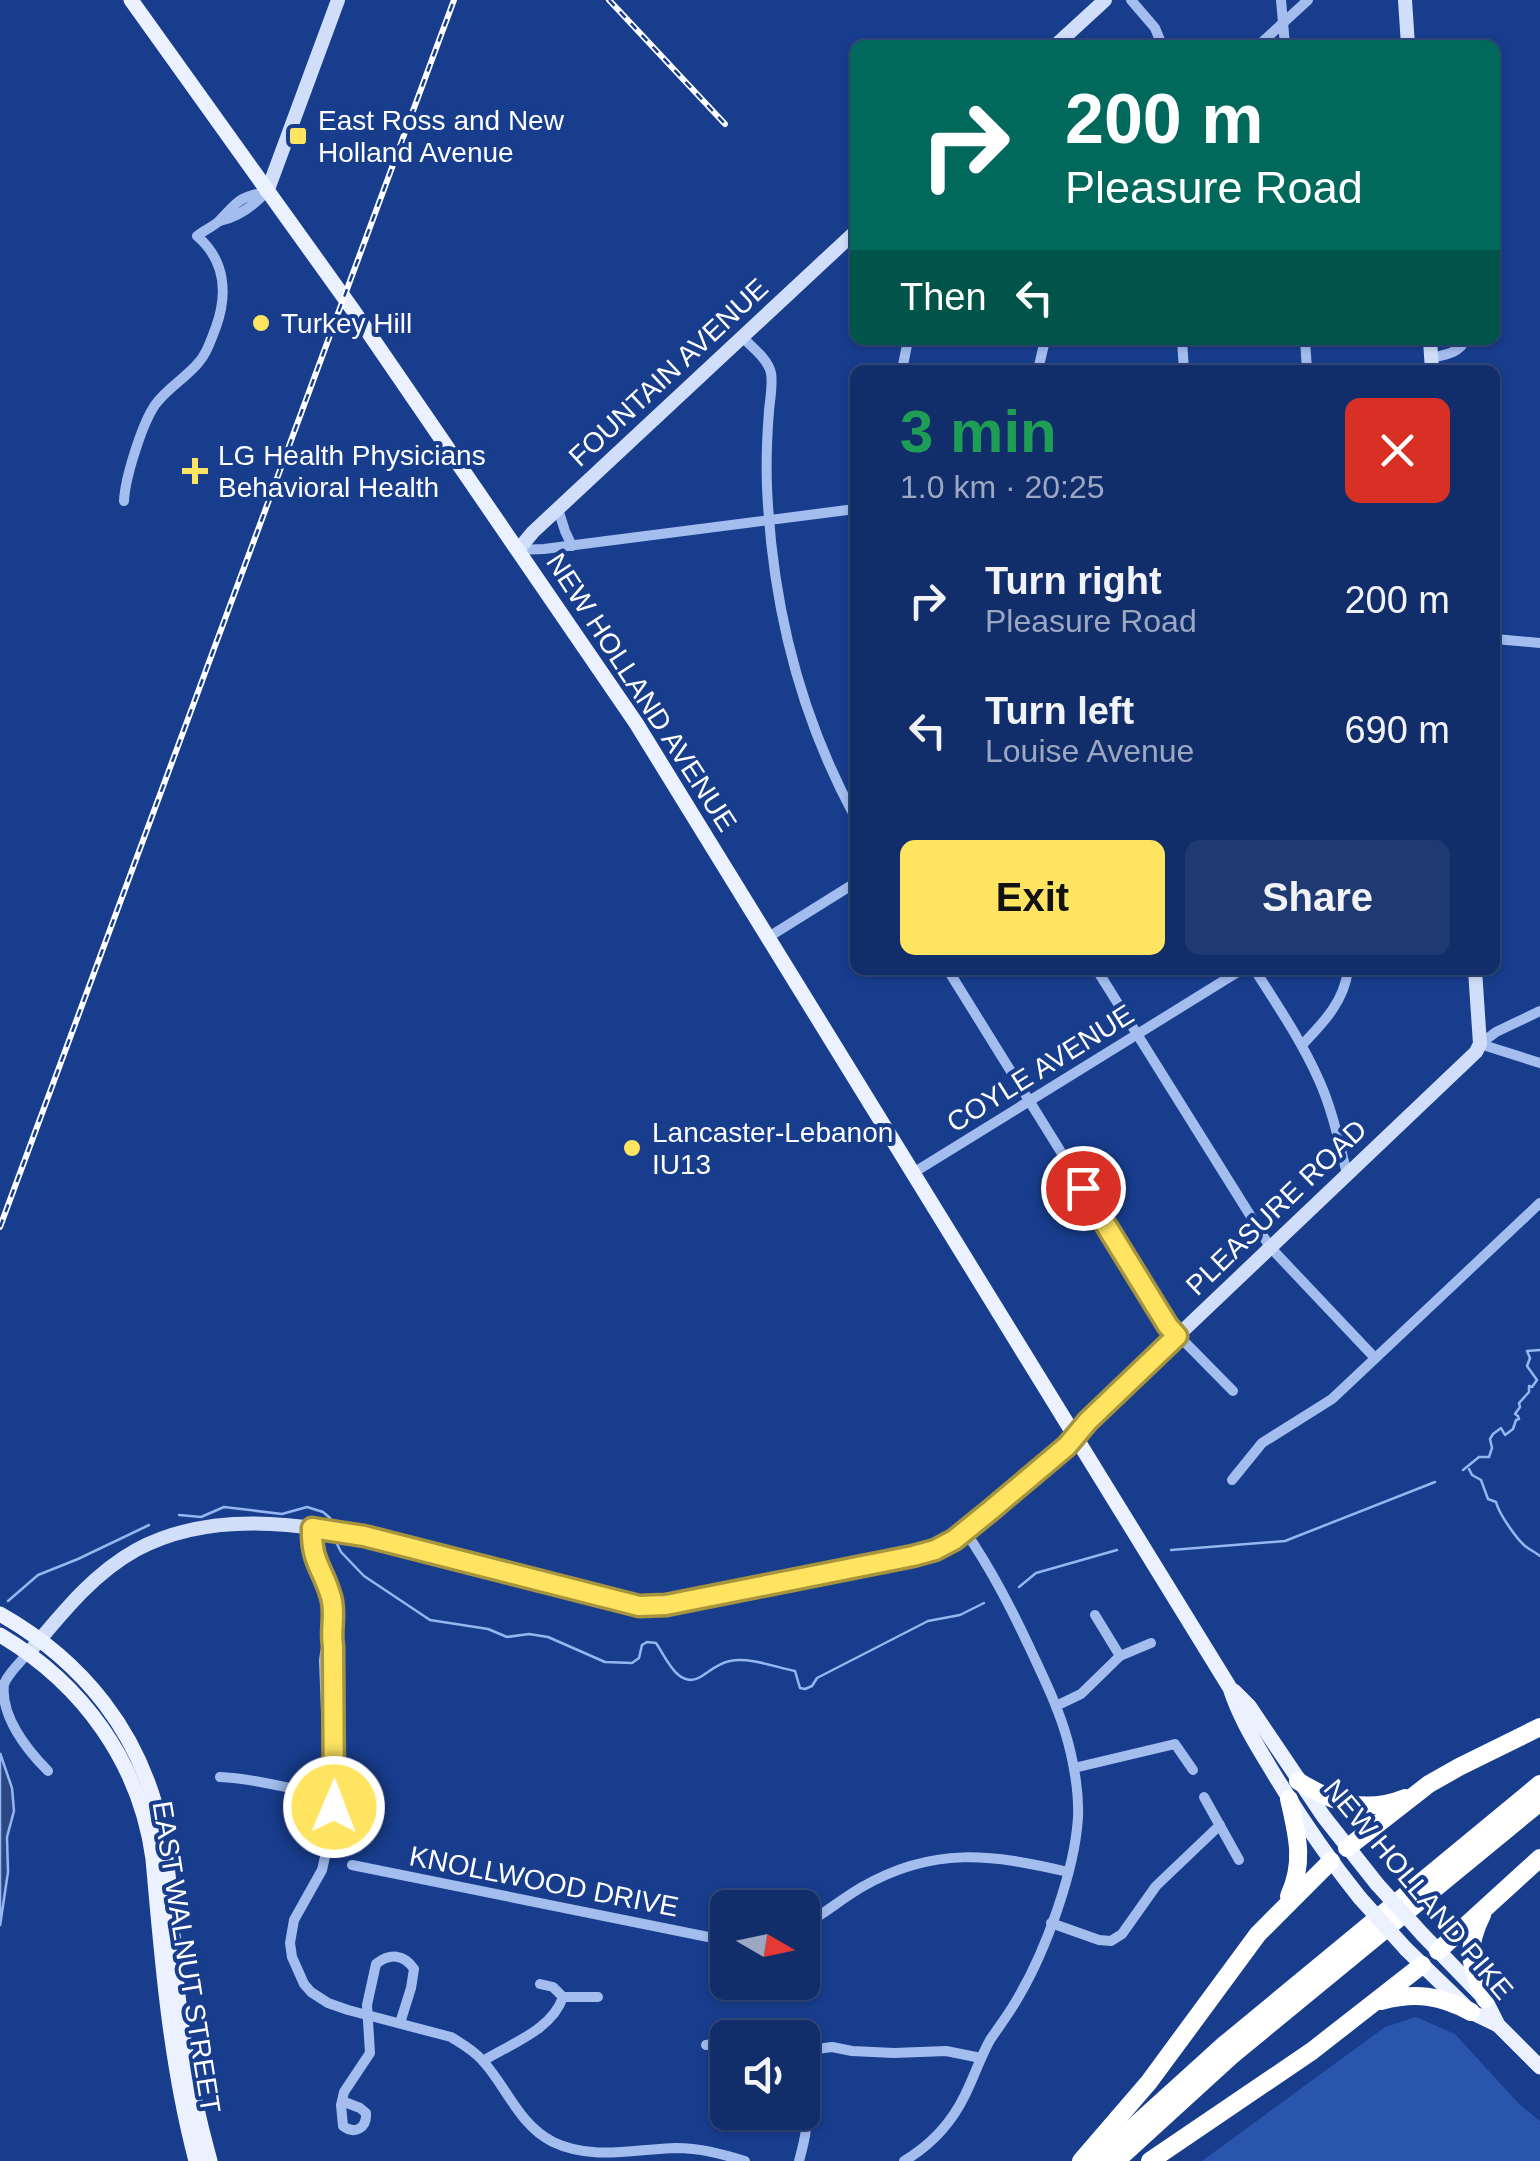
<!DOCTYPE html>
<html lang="en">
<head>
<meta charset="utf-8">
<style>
  body { margin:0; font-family:Helvetica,sans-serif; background:#1f3a72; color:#f1f3f6; height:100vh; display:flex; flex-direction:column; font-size:38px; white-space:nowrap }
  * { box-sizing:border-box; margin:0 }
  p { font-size:32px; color:#9ca8c1 }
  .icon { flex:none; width:55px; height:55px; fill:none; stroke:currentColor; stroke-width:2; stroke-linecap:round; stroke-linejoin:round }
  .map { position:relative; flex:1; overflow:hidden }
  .panel { position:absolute; left:850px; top:365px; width:650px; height:610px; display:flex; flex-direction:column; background:#122e6a; border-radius:15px; box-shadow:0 2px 8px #0004,0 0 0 2px #314a7e }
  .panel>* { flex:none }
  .top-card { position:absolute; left:850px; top:40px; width:650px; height:305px; border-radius:15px; box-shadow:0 2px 8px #0004,0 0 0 2px #314a7e; background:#00695c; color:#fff; overflow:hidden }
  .needle { width:65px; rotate:99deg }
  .controls { position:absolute; left:710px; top:1890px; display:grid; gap:20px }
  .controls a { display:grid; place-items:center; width:110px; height:110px; border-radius:15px; background:#122e6a; box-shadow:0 2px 8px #0004,0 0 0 2px #314a7e; font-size:50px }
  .pin { position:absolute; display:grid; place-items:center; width:85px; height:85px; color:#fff; margin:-42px; border:5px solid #fff; border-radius:50%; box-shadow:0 2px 10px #0007 }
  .me { position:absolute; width:110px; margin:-55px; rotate:1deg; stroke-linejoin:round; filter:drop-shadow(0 0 8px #0008) }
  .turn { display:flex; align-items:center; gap:35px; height:210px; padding:0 50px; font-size:45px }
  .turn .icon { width:130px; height:130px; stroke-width:2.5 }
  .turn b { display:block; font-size:70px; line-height:85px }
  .then { display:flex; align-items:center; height:95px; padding:0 50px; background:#0003; gap:20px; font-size:38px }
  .round { display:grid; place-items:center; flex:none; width:105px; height:105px; border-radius:15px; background:#1f3a72 }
  .overview { display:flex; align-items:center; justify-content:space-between; height:170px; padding:0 50px }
  h1 { font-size:60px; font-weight:700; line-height:75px; color:#1e9e55 }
  .cta { display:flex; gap:20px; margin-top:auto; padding:20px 50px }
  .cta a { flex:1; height:115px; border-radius:15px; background:#ffe461; color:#111; font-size:40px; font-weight:700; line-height:115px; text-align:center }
  .cta a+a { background:#1f3a72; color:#f1f3f6 }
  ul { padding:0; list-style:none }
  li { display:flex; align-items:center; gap:30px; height:130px; padding:0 50px }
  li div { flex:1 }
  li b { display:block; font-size:38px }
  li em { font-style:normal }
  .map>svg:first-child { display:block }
  .green { fill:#2a55ac }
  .water { fill:#2c4884; stroke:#96b6f1; stroke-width:2.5 }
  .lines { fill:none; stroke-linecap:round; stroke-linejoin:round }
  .stream { stroke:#96b6f1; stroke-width:2.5 }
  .street { stroke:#a3bdef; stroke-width:10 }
  .secondary { stroke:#d1defa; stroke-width:14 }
  .primary { stroke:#ebf1ff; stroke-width:15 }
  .highway { stroke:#fff; stroke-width:18 }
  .rail-casing { stroke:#fff; stroke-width:6 }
  .rail { stroke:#183d8d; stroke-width:2.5; stroke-dasharray:8; stroke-linecap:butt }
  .primary-bridge { stroke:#ebf1ff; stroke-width:15 }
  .route-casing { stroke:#a6943f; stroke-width:25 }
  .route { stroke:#ffe461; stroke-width:18 }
  .poi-dot { fill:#ffe461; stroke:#183d8d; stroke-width:4 }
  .labels { text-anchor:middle; stroke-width:8; stroke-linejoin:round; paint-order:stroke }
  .poi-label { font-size:28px; fill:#fff; stroke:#183d8d; text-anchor:start }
  .street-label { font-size:28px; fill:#fff; stroke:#183d8d }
</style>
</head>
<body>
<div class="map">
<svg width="1540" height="2161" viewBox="0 0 1540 2161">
  <rect width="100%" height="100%" fill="#183d8d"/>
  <!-- green -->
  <polygon class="green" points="1416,2017 1455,2034 1519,2104 1540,2121 1540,2161 1202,2161 1385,2027"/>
  <!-- water -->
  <polygon class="water" points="0,1753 12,1788 14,1811 7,1837 8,1872 0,1926"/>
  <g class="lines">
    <!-- stream -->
    <g class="stream">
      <path d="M1469 1469 1472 1475 1481 1480 1488 1499 1496 1502C1499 1514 1516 1538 1525 1546 1530 1550 1535 1552 1540 1556"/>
      <polyline points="1463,1470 1479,1457 1489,1457 1492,1448 1490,1439 1493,1434 1501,1428 1505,1435 1513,1429 1516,1420 1519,1419 1518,1416 1515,1414 1520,1407 1519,1403 1529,1392 1529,1386 1532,1387 1537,1380 1527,1366 1530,1358 1527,1351 1540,1350"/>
      <polyline points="179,1515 201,1517 224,1507 282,1514 307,1507 323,1512 330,1518 332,1524"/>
      <path d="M333 1536 341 1552 364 1576 430 1620 488 1629 507 1637 529 1634 548 1637 605 1662 632 1663 639 1658 642 1645 647 1642 656 1643C667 1659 679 1691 702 1676 711 1670 719 1663 730 1661 750 1657 775 1667 795 1671L800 1688 805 1689 812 1686 817 1678 928 1621 960 1615 984 1603"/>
      <polyline points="1171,1550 1285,1541 1435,1482"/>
      <polyline points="1019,1587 1036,1573 1117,1550"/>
      <polyline points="8,1601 38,1575 78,1559 149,1525"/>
    </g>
    <!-- street -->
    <g class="street">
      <polyline points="1131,0 1155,28 1162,45"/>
      <polyline points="1281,0 1285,45"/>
      <polyline points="1259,45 1308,0"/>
      <path d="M220 221C237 217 252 207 264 194"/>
      <path d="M742 337C752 347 768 359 771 373 773 384 770 399 769 411 767 436 766 461 767 487 772 604 799 714 855 817"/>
      <polyline points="1182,340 1184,370"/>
      <polyline points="1305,340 1307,370"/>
      <path d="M1431 358C1444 355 1460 353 1465 340"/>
      <polyline points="902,370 908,340"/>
      <polyline points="1038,370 1045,340"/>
      <path d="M124 501C125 478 142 424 155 405 167 388 186 378 199 362 208 352 211 339 216 327 228 293 225 260 197 236 203 231 212 227 218 222 238 202 237 197 267 192"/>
      <polyline points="558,509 565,531 572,546"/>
      <polyline points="518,550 544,549 855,509"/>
      <polyline points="1495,639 1540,643"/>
      <polyline points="767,938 855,883"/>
      <polyline points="948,970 1169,1326 1233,1391"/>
      <polyline points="1097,970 1270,1247 1375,1358"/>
      <path d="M1255 970C1277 1005 1301 1040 1318 1078 1332 1108 1339 1142 1347 1174"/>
      <polyline points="1480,1044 1496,1032 1540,1011"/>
      <polyline points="1480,1044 1540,1063"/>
      <path d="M1302 1045C1323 1023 1344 1002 1348 970"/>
      <polyline points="913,1173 1241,970"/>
      <polyline points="1232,1480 1262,1443 1332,1399 1540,1203"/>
      <path d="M312 1528C311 1565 328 1575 333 1605 336 1626 325 1642 324 1661L328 1762"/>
      <polyline points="1095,1615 1120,1656"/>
      <path d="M331 1635 334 1762 332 1773 333 1822 322 1870 294 1920 290 1943 292 1957 304 1984 311 1992 328 2003 348 2010 451 2037C462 2044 473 2050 482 2060 507 2087 518 2124 553 2142 593 2161 634 2149 676 2148 700 2148 722 2154 745 2161"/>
      <path d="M28 1653C20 1663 9 1672 4 1684 0 1716 27 1750 48 1771"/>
      <polyline points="1056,1706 1081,1694 1120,1656 1151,1643"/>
      <polyline points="1074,1768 1175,1744 1193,1770"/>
      <path d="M220 1777C258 1778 295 1792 333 1794"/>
      <polyline points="1204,1797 1239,1860"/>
      <polyline points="352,1865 728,1941"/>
      <polyline points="1051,1923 1099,1940 1111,1941 1122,1934 1156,1886 1220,1825"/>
      <path d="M802 1926C823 1915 841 1899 862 1887 933 1846 992 1854 1068 1872"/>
      <polyline points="540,1984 553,1987 563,1997"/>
      <polyline points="706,2045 728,2042"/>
      <polyline points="802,2048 809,2050 832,2047 852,2051 894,2053 946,2051 981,2058"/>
      <path d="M483 2061C510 2044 552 2030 563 1997H598"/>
      <polyline points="802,2065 809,2050"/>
      <path d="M342 2101 360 2108 366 2113C367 2128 355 2135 343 2126L341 2105 344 2092 370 2053 367 2005 376 1964C390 1953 404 1954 414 1969L411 1988 400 2023"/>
      <path d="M799 2161C805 2139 810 2122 802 2101"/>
      <path d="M904 2161C931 2145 951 2124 965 2095 974 2077 980 2058 990 2040 1000 2025 1011 2011 1019 1996 1046 1950 1075 1870 1078 1817 1079 1792 1074 1765 1068 1742 1060 1712 1047 1685 1034 1657 1013 1612 993 1572 965 1531"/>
    </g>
    <!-- secondary -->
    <g class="secondary">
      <polyline points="1405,0 1408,45"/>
      <polyline points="1056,45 1105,0"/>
      <polyline points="267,192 338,0"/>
      <polyline points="1430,340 1432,370"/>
      <polyline points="518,550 533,532 855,232"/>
      <path d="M32 1649C63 1612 93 1574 136 1550 232 1498 356 1534 455 1560 508 1574 562 1588 616 1602L648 1607 913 1556 945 1545 965 1531 1067 1446 1088 1421 1476 1052 1480 1044 1475 970"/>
    </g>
    <!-- primary -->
    <g class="primary">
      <path d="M131 0 353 310 636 723 1230 1688C1239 1716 1253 1739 1268 1764 1296 1811 1326 1856 1360 1898"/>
      <path d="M0 1614C83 1661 141 1733 161 1828 172 1882 172 1940 178 1995 184 2051 195 2107 210 2161"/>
      <path d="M0 1635C83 1684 140 1763 153 1859 162 1961 170 2062 196 2161"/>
      <polyline points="1234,1691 1249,1706 1324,1817 1377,1884"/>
      <polyline points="1423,1935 1485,1999 1498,2025 1540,2067"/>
      <polyline points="1406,1949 1471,2012 1498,2025"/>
    </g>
    <!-- highway -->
    <g class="highway">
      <path d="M1298 1781C1333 1803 1365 1814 1405 1798"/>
      <path d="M1289 1799C1297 1834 1305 1862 1289 1896"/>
      <polyline points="1347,1848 1429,1784 1459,1767 1540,1727"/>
      <path d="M1482 1915C1465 1948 1470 1967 1485 1999"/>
      <polyline points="1438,1951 1540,1858"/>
      <path d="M1381 2001C1415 1992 1440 1995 1471 2012"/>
      <polyline points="1081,2161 1149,2082 1258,1934 1331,1861"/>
      <polyline points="1096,2161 1224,2045 1540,1784"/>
      <polyline points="1116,2161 1231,2056 1540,1802"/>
      <polyline points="1150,2161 1312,2051 1422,1965"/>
    </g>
    <!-- rail casing -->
    <g class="rail-casing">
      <g id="rail">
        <polyline points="609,0 725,124"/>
        <polyline points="0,1227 454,0"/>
      </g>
    </g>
    <!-- rail -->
    <use href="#rail" class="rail"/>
    <!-- primary-bridge -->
    <g class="primary-bridge">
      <polyline points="1377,1884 1423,1935"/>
      <polyline points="1360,1898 1406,1949"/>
    </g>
  </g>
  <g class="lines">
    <!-- route casing -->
    <g class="route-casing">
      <path id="route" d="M334 1807 333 1646C330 1630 336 1614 331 1597 323 1568 311 1563 312 1528L364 1536 639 1606 666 1605 913 1556 935 1550 954 1540 991 1510 1067 1446 1088 1421 1177 1336 1168 1326 1083 1188"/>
    </g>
    <!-- route -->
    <use href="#route" class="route"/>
  </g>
  <!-- markers -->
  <g class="poi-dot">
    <rect x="288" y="126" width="20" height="20" rx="5"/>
    <circle cx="261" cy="323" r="10"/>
    <path d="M190 456h10v10h10v10h-10v10h-10v-10h-10v-10h10z"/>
    <circle cx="632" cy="1148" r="10"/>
  </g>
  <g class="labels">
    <!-- poi labels -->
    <g class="poi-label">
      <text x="318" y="130">East Ross and New<tspan x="318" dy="32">Holland Avenue</tspan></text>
      <text x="281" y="333">Turkey Hill</text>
      <text x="218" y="465">LG Health Physicians<tspan x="218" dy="32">Behavioral Health</tspan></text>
      <text x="652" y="1142">Lancaster-Lebanon<tspan x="652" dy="32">IU13</tspan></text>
    </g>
    <!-- street labels -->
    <g class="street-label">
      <text transform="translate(668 372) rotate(-43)" y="10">FOUNTAIN AVENUE</text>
      <text transform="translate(642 692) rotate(57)" y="10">NEW HOLLAND AVENUE</text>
      <text transform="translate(1040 1068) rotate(-32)" y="10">COYLE AVENUE</text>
      <text transform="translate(1276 1207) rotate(-44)" y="10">PLEASURE ROAD</text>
      <text transform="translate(544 1881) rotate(11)" y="10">KNOLLWOOD DRIVE</text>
      <text transform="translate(1419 1889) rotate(50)" y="10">NEW HOLLAND PIKE</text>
      <text transform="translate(187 1957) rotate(81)" y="10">EAST WALNUT STREET</text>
    </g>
  </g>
</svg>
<div class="controls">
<a><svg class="needle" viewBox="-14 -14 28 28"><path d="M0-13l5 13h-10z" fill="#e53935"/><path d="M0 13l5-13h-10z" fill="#9ca8c1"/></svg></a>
<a><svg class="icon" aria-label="sound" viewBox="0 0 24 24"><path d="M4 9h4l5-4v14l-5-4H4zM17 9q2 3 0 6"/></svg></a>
</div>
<div class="pin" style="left:1083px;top:1188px;background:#d93025"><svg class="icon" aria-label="arrive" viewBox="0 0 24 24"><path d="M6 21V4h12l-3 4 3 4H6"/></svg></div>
<svg class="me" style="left:334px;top:1807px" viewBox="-20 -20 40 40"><circle r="17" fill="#ffe461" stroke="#fff" stroke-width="3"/><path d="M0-11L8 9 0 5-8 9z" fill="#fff"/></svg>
<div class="top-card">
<div class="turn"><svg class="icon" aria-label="right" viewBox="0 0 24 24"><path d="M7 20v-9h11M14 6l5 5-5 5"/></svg><div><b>200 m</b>Pleasure Road</div></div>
<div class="then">Then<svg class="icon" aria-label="left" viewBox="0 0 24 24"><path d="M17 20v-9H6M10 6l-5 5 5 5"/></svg></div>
</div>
<section class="panel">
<div class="overview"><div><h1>3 min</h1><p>1.0 km · 20:25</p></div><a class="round" style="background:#d93025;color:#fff"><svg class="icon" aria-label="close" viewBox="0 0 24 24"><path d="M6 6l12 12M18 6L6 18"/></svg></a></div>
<ul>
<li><svg class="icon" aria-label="right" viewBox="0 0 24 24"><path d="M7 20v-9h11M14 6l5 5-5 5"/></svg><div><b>Turn right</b><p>Pleasure Road</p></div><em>200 m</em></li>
<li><svg class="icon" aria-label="left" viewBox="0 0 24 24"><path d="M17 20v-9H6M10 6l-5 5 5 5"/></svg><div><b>Turn left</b><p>Louise Avenue</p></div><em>690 m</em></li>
</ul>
<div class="cta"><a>Exit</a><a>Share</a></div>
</section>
</div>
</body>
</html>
